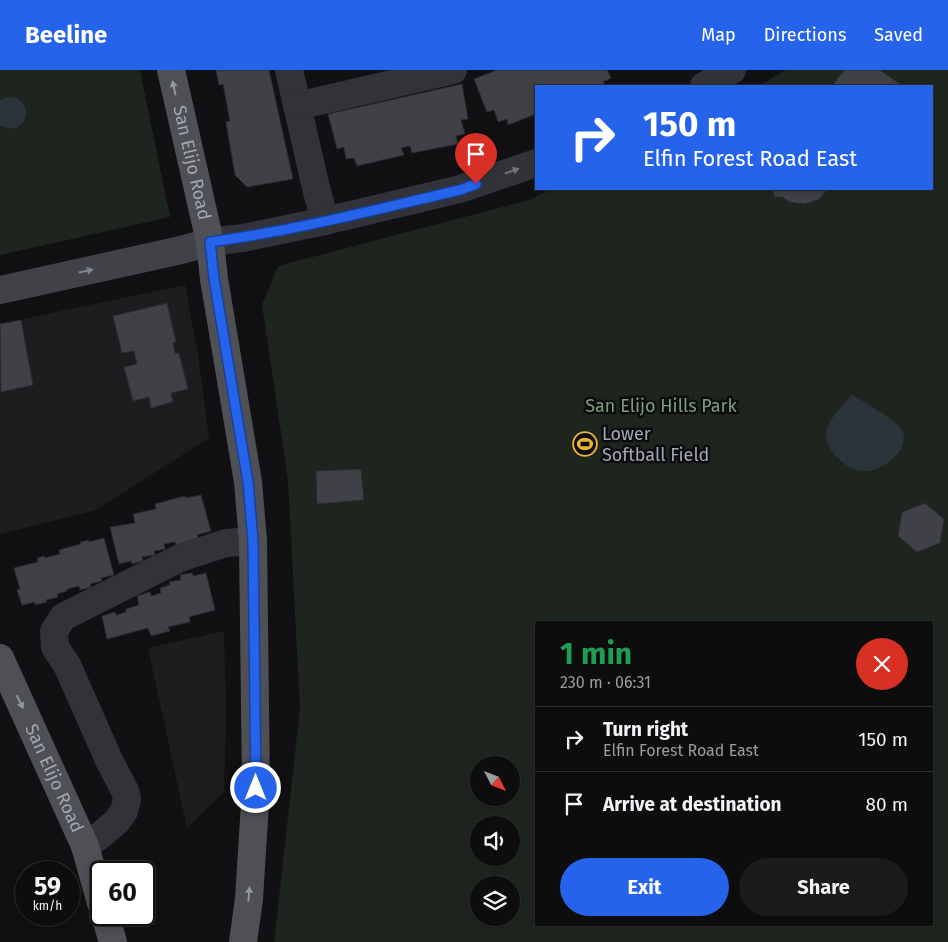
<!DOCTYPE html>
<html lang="en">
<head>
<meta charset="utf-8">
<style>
  body { margin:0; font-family:"Fira Sans",sans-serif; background:#1b1b1c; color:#f1f3f6; height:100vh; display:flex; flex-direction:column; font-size:19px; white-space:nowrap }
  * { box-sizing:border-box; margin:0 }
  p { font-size:16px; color:#9a9c9e }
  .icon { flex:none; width:28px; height:28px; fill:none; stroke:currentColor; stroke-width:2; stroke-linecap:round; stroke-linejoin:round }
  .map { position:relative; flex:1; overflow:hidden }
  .panel { position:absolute; left:535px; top:551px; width:398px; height:305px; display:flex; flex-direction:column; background:#0d0d0e; border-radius:0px; box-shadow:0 2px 8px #0003,0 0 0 1px #2d2d2e }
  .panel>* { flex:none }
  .hud { position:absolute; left:535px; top:15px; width:398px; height:105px; border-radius:0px; box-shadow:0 2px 8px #0003,0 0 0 1px #2d2d2e; background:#2563eb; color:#fff; overflow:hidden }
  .needle { width:32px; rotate:132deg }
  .fabs { position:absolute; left:470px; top:686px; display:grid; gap:10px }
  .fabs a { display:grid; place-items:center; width:50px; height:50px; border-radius:50%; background:#0d0d0e; box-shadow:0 2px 8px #0003,0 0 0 1px #2d2d2e; font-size:25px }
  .speed { position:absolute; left:15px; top:791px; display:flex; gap:10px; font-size:25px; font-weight:700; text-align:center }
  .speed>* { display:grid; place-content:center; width:65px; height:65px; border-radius:50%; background:#0d0d0e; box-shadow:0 2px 8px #0003,0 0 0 1px #2d2d2e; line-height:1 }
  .speed small { font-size:12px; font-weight:400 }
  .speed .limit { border:2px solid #111; border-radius:8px; background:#fff; color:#111 }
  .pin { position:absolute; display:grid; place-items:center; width:42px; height:42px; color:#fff; margin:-51px -21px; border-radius:50% 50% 50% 0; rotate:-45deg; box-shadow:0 0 5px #0007 }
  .pin .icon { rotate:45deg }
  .me { position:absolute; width:55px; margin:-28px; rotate:0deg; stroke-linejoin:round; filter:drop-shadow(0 0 4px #0008) }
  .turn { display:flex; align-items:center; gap:18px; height:105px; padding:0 25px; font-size:22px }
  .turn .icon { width:65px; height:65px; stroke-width:2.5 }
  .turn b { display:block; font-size:35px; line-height:42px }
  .round { display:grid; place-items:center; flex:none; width:52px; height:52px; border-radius:26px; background:#1b1b1c }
  .headline { display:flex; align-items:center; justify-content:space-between; height:85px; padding:0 25px }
  h1 { font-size:30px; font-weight:700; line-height:38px; color:#1e9e55 }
  .cta { display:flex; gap:10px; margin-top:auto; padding:10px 25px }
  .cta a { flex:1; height:58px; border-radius:30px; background:#2563eb; color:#fff; font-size:20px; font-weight:700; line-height:58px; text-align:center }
  .cta a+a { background:#1b1b1c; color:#f1f3f6 }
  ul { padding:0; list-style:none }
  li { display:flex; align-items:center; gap:15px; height:65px; padding:0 25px; border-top:1px solid #2d2d2e }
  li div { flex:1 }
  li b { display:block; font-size:19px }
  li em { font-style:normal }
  header { display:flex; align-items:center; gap:30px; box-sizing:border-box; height:70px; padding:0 25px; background:#2563eb; color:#fff }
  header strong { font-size:24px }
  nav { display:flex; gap:28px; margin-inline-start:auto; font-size:18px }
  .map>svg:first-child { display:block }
  .built { fill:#1d1d20 }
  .green { fill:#1e251f; fill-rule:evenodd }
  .water { fill:#2b333b }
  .building { fill:#404146; stroke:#2c2b2f }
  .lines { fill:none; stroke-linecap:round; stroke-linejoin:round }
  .minor { stroke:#323338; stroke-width:28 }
  .tertiary { stroke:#323338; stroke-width:28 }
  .secondary { stroke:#414248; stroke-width:28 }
  .primary { stroke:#4f5056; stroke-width:28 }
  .oneway { fill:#9296a0 }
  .oneway2 { fill:#70737c }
  .oneway3 { fill:#81848e }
  .route-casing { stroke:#184099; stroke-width:12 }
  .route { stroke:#2563eb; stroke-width:9 }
  .labels { text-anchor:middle; stroke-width:5; stroke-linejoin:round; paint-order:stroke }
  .street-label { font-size:18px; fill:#a3a7b3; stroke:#0c0c0e }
  .park-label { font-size:18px; fill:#7b9e7e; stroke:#0c0c0e }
  .poi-label { font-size:18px; fill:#a3a7b3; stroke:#0c0c0e; text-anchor:start }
</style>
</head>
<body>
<header>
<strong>Beeline</strong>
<nav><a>Map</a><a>Directions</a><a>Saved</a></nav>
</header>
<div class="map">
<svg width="948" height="872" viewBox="0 0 948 872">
  <rect width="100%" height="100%" fill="#111113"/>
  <!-- built -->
  <g class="built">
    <polygon points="185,215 198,284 209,368 96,440 0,464 0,254"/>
    <polygon points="224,561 226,645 224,722 187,758 148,578"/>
  </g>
  <!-- green -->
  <g class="green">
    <polygon points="0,0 140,0 170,147 0,185"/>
    <path d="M786 0H948V872H274L300 638 288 410 262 235 278 196 529 130 551 119H931V16H758ZM536 552H931V855H536ZM479 695H511V728H479ZM479 755H511V788H479ZM479 815H511V848H479Z"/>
  </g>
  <!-- water -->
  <g class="water">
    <path d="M8 27C38 27 27 71 0 55V31Z"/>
    <path d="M852 325C861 330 896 351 900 357 915 377 884 400 867 401 853 402 842 393 834 384 830 379 825 369 826 362 827 351 845 333 852 325Z"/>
  </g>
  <!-- building -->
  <g class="building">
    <polygon points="216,0 269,0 293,109 247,117 235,105 226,52 230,51 223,14 219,15"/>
    <polygon points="497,0 607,0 611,8 603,12 606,16 536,16 536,44 508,55 507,49 498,52 494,40 487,42 474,9"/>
    <polygon points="844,0 880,0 903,16 832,16"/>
    <polygon points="462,14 468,49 461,50 465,64 456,66 458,74 412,83 410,76 401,78 404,85 357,96 354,88 346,89 344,77 337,79 328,44"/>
    <polygon points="773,119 828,119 818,130 804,134 790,132 782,127 774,127"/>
    <polygon points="167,233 176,272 173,273 175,283 179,283 188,319 171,323 173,332 151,338 149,327 133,331 124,297 137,294 134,281 122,283 113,246"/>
    <polygon points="21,250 33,315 1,322 0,254"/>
    <polygon points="361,399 364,430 317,434 316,401"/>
    <polygon points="201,425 211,461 197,465 198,468 187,471 187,472 176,475 175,472 164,474 165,479 154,481 155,485 142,487 143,491 132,494 131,491 119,494 110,457 135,453 133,444 156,439 155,434 185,426 186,428"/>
    <polygon points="925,433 944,449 940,473 917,482 898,466 902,442"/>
    <polygon points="104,468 114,505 101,508 102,511 90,514 91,517 80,520 79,516 67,519 67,521 57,524 58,527 46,530 47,532 35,535 35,532 22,535 17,520 20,519 14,498 38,492 37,488 44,486 45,488 60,484 59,480 81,474 80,472 89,470 89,472"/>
    <polygon points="192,503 193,506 206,503 215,540 189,547 190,552 168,557 170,561 151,566 148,558 107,569 102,546 115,542 116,545 126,542 126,539 139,535 137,526 150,522 151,526 161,523 160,518 170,515 169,512 181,510 180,505"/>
  </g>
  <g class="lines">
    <!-- minor -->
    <g class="minor">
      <polyline points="289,0 316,118 325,151"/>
      <polyline points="297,36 453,0"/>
      <polyline points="85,776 101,765 117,751 124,741 127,729 125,721 109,690 67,595 55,577 54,561 63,547 180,488 226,473 253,471"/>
    </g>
    <!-- tertiary -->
    <g class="tertiary">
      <polyline points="704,16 732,0"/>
      <polyline points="210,172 243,168 325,151 460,119 536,93"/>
    </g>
    <!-- secondary -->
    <polyline class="secondary" points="0,220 181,180 210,172"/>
    <!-- primary -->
    <g class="primary">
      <path id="s1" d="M171 0 210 172 214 209 248 412 253 471 256 718 249 829 243 872"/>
      <path id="s2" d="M0 588 85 776 101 833"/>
      <polyline points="105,845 113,872"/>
    </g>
  </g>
  <!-- one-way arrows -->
  <defs><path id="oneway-solid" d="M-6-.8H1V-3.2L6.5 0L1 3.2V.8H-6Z" transform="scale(1.25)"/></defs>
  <g class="oneway">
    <use href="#oneway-solid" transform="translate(174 18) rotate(-102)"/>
    <use href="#oneway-solid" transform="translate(20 632) rotate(65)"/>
    <use href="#oneway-solid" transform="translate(249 824) rotate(-85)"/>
  </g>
  <use class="oneway2" href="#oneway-solid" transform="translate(512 101) rotate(-19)"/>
  <use class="oneway3" href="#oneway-solid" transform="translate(86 201) rotate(-12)"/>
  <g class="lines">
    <!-- route casing -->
    <g class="route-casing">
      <path id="route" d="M256 718 253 471 248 412 214 208 210 172C294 161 377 139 460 120L476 114"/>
    </g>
    <!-- route -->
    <use href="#route" class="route"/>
  </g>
  <!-- icons -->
  <defs>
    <g id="stadium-ring" transform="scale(1.25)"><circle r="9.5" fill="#0c0c0e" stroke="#eab332" stroke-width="1.5"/><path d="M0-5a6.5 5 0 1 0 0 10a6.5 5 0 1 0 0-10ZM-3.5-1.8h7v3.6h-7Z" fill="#eab332"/></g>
  </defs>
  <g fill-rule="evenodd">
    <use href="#stadium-ring" x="585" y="374"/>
  </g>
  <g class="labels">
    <!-- street labels -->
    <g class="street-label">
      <text dy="6" stroke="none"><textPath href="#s1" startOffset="95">San Elijo Road</textPath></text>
      <text dy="6" stroke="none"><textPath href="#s2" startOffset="132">San Elijo Road</textPath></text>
    </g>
    <!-- park labels -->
    <g class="park-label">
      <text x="661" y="342">San Elijo Hills Park</text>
    </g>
    <!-- poi labels -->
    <g class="poi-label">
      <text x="602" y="370">Lower<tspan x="602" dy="21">Softball Field</tspan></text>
    </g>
  </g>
</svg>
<div class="fabs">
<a><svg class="needle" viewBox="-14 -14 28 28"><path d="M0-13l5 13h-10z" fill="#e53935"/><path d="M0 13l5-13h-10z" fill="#9a9c9e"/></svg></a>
<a><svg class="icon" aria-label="sound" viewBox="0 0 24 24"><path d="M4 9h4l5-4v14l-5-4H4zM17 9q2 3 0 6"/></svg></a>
<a><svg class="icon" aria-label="layers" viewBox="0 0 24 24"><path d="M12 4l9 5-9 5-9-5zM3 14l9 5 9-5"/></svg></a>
</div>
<div class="speed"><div>59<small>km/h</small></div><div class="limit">60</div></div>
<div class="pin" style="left:476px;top:114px;background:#d93025"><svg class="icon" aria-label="arrive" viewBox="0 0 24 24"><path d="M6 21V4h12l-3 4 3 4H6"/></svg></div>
<svg class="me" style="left:256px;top:718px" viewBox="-20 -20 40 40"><circle r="17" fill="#2563eb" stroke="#fff" stroke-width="3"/><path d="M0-11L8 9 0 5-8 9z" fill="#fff"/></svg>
<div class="hud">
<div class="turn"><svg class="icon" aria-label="right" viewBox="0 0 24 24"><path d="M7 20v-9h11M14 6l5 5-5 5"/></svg><div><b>150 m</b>Elfin Forest Road East</div></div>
</div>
<section class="panel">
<div class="headline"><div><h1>1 min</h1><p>230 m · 06:31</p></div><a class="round" style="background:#d93025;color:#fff"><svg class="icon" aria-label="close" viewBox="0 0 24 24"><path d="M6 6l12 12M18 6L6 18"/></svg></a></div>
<ul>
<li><svg class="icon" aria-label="right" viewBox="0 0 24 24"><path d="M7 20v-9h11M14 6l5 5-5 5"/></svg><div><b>Turn right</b><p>Elfin Forest Road East</p></div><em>150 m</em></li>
<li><svg class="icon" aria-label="arrive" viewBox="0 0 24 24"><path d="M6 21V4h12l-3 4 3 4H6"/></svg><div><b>Arrive at destination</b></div><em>80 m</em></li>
</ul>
<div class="cta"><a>Exit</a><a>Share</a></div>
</section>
</div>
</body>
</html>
